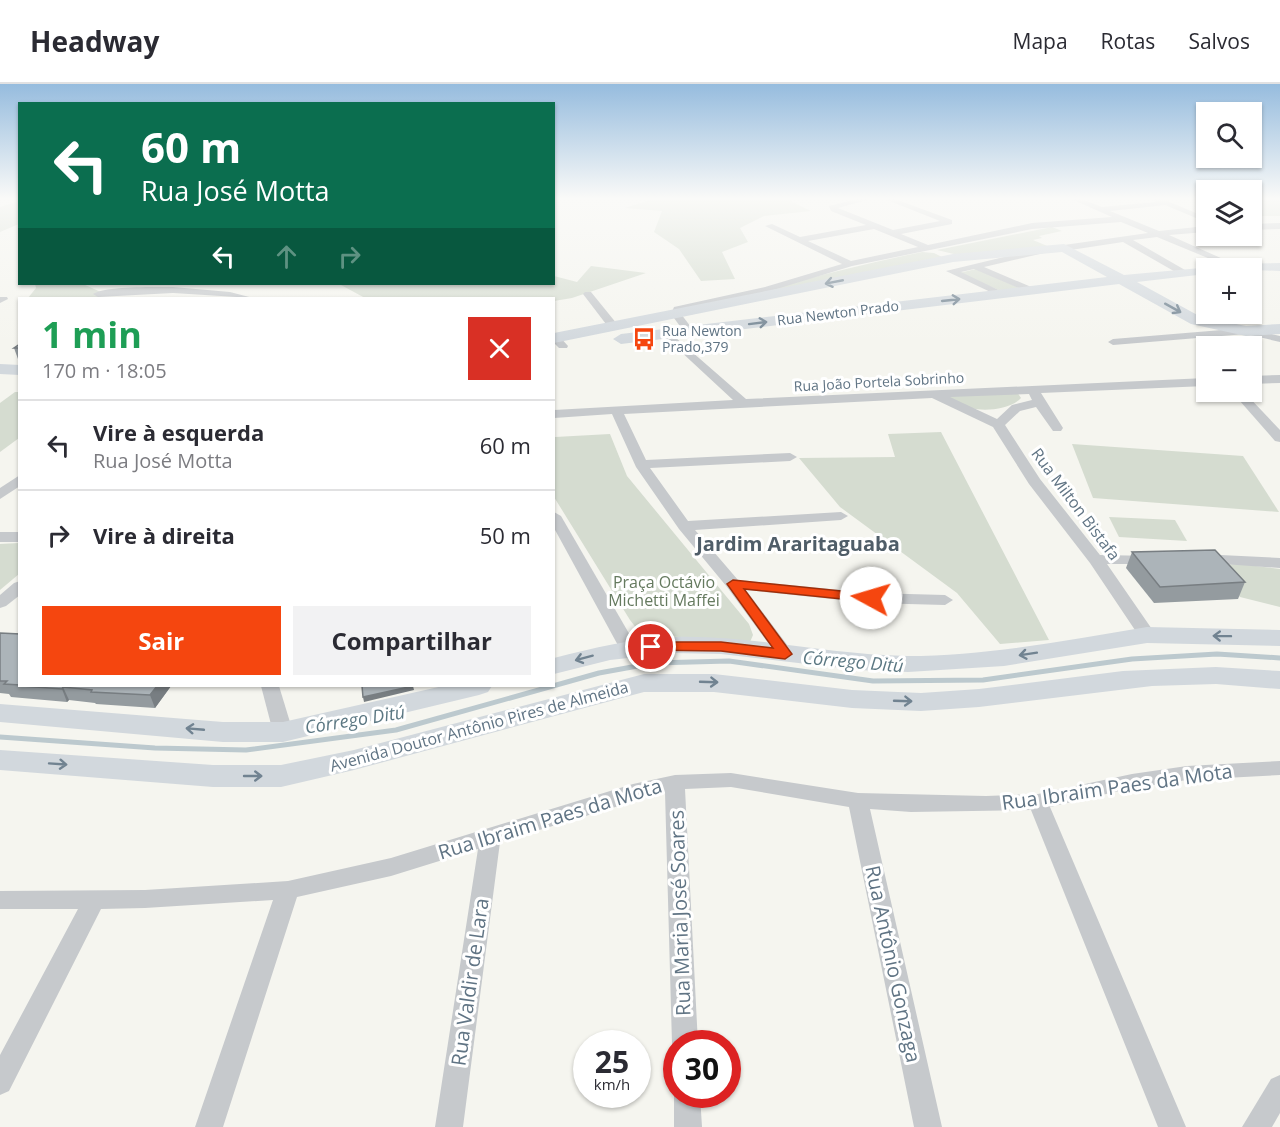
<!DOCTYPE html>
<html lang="pt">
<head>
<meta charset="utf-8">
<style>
  body { margin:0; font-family:"Open Sans",sans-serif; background:#f2f2f3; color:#2b2b33; height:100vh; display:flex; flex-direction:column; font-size:22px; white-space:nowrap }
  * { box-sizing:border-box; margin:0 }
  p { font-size:20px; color:#7c7c81 }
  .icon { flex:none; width:33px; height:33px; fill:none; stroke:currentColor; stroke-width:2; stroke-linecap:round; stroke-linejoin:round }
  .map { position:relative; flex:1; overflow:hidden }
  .details { position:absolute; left:18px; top:213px; width:537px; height:390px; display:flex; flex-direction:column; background:#fff; border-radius:0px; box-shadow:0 2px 4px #0004 }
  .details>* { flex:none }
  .banner { position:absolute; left:18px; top:18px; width:537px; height:183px; border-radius:0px; box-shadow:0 2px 4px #0004; background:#0b6e4f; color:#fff; overflow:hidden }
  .controls { position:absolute; left:1196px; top:18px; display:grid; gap:12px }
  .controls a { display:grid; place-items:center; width:66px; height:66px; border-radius:0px; background:#fff; box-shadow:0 2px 4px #0004; font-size:30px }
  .speed { position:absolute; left:573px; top:946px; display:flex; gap:12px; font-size:30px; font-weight:700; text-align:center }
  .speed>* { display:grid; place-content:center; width:78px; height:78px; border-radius:50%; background:#fff; box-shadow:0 2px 4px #0004; line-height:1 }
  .speed small { font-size:15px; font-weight:400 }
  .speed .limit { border:9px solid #d22; background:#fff; color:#111 }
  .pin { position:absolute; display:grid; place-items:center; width:51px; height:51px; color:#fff; margin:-26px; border:3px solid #fff; border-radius:50%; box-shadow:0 2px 6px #0007 }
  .me { position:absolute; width:66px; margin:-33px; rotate:276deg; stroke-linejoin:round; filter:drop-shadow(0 0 4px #0008) }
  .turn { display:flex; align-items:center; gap:21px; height:126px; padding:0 24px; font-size:27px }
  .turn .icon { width:78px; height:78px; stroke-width:2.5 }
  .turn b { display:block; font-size:42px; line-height:51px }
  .lanes { display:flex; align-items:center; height:57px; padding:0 24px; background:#0003; justify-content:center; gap:30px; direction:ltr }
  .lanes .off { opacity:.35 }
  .round { display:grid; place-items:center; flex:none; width:63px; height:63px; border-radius:0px; background:#f2f2f3 }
  .overview { display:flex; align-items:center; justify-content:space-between; height:102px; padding:0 24px }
  h1 { font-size:36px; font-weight:700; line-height:45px; color:#1e9e55 }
  .action { display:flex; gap:12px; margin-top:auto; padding:12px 24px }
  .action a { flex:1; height:69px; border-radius:0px; background:#f5460f; color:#fff; font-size:24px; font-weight:700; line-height:69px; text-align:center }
  .action a+a { background:#f2f2f3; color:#2b2b33 }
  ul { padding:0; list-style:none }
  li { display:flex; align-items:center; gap:18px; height:90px; padding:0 24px; border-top:2px solid #e1e1e2 }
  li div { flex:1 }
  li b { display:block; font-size:22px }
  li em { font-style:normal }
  header { display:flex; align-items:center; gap:36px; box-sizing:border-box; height:84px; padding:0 30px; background:#fff; border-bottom:2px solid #e1e1e2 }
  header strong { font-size:28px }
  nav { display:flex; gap:33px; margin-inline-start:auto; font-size:21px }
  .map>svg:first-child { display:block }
  .green { fill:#d5dcd0 }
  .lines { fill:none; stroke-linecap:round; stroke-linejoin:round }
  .stream { stroke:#bcc9ce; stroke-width:5 }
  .street { fill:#c6c9cc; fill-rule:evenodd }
  .secondary { fill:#d2d8dd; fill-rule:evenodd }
  .wall { fill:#949b9f }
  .shaded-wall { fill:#787e82 }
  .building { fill:#acb4b9; stroke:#787e82; stroke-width:1.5 }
  .oneway { stroke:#718391 }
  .route { fill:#f5460f; stroke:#9f2e0a; stroke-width:1.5 }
  .labels { text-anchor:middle; stroke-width:6; stroke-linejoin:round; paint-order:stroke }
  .far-street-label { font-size:14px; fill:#607484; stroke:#fff }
  .far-poi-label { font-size:14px; fill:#607484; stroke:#fff; text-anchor:start }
  .street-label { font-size:16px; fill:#607484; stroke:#fff }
  .park-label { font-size:16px; fill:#657a5f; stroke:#fff }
  .water-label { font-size:18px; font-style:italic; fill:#5b7782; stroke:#fff }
  .quarter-label { font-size:20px; font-weight:bold; fill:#4f5d68; stroke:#fff }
  .near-street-label { font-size:20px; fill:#607484; stroke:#fff }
</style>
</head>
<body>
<header>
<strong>Headway</strong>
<nav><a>Mapa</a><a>Rotas</a><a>Salvos</a></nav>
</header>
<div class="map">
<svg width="1280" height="1043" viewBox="0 0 1280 1043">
  <rect width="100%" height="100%" fill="#f5f5ef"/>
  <!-- green -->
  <g class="green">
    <polygon points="656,114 784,114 811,127 764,132 740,144 748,158 722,168 735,195 701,197 679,165 654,148 662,127 625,124"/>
    <rect x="1251" y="114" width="29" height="18"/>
    <polygon points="19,117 19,140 0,148 0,123"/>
    <polygon points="1052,143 1062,147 1039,152 1042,154 1033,156 1052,164 958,171 937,166"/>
    <path d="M922 168 934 169 942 173 684 225C764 207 842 184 922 168Z"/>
    <polygon points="591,182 646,189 572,214 554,217 554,214 365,214 341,201 295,200 554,200 554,192 577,198"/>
    <polygon points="976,185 1022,205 1001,207 959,189"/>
    <polygon points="35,200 83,200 103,209 99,214 28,214 36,204"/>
    <polygon points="15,308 19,308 19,354 0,368 0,319"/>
    <path d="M1017 308 1021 314C1011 325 985 328 971 324 962 322 953 315 945 311Z"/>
    <polygon points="941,348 1049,556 1000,560 957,509 840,423 799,374 895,373 888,350"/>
    <polygon points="610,350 627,392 749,540 753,551 750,558 651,551 637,545 630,536 554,413 554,351 555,353"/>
    <polygon points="1072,360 1243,372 1279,428 1093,414"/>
    <polygon points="1109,433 1175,436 1187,457 1119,453"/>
    <polygon points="19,459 19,490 0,506 0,460"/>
    <polygon points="1240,480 1280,485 1280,523 1240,513 1210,481"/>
  </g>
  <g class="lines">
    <!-- stream -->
    <polyline class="stream" points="0,653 155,664 246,666 396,646 599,589 654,579 729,577 873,597 983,596 1132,575 1217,570 1280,574"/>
    <!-- street -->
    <g class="street">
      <path d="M861 114H874L838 124 893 146 940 137 882 114H892L952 136V140L901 150 928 161 1032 139 1112 133 1069 114H1079L1102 123 1155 118 1153 114H1160L1203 132 1196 134 1165 121 1110 127 1159 147 1206 142V148L1169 151 1241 183 1232 184 1157 153 1133 156 1185 186V190H1179L1123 158 1064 167 1060 164 1064 161 1148 149 1121 138 1032 145 852 182 770 207 682 227 681 230 694 247 689 250 685 249 671 230 674 223 765 203 842 180 765 142 772 140 800 153 866 141 831 127 829 122ZM874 145 918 163 851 177 808 157Z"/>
      <polygon points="1280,139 1280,145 1251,146 1251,140"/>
      <polygon points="1041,164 1044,165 1044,169 984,183 1036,205 1036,209 1033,210 974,185 961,188 1007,210 999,212 946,187"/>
      <path d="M173 203 230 208 253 214 173 209 98 213 93 210C104 202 157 203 173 203Z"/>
      <polygon points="585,208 591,208 617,240 617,244 609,244 583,210"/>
      <polygon points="0,213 7,213 8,215 0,219"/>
      <polygon points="1246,244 1280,252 1280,258 1246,250 1113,261 1108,258 1113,255"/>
      <path d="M668 247 746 315 1206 294V302L1041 309 1063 344 1061 347H1053L1036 323 1020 327 1005 341 1040 395 1100 471 1155 472 1158 475 1155 478 1150 480H1107L1156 551 1153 555H1141L1090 479 1029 400 993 343 932 314 624 330 646 376 790 369 797 373 790 377 650 384 688 437 841 428 848 432 841 436 695 446 738 496 871 509 945 511 953 516 945 521 871 519 746 506 794 570 791 574H779L727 503 679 445 636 383 612 330 554 334V326L733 316 664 252 663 250ZM1029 310 1032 316 1012 321 997 335 950 313Z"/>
      <polygon points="554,251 559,252 568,262 567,264 559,264 554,259"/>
      <polygon points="1280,291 1280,299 1251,300 1251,292"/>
      <polygon points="1232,308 1244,308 1280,346 1280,358 1275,357"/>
      <polygon points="20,391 20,402 0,415 0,404"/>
      <polygon points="554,428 561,432 638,565 635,569 623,569 620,565 554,444"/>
      <rect x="0" y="448" width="20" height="10"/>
      <polygon points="1200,470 1280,474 1280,484 1195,478 1192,475 1195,472"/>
      <polygon points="20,497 20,511 6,522 0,524 0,511 14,499"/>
      <polygon points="261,602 279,602 293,648 290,653 283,655 276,653 273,648"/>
      <polygon points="1280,677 1280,691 1187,696 1132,704 1050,723 1186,1043 1158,1043 1031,726 911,728 870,725 942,1043 914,1043 849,723 731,703 685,705 698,960 676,960 676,969 672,960 665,708 500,758 463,1043 435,1043 478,765 391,792 297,813 223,1043 195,1043 273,816 145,824 101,825 9,1007 0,1011 0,971 78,825 0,825 0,807 145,806 288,797 391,774 633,700 675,691 731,689 858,709 986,712 1038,710 1132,690 1187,682"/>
      <polygon points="1280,991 1280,1029 1272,1043 1242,1043 1271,995"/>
      <polygon points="676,1004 676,1011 700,1011 702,1043 674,1043 674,1011"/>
    </g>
    <!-- secondary -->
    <g class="secondary">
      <polygon points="1064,160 1124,191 1211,183 1217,180 1280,179 1280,187 1206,184 1206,190 1137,198 1201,233 1246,242 1280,240 1280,250 1246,252 1191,240 1119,200 621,260 613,255 621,250 1107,193 1062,168 953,178 554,259 554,249 953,170"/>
      <polygon points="0,280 20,281 20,291 0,290"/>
      <path d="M1147 543 1280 546V562L1147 559 1004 582 908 588 858 586 721 570 674 569 610 576 554 590V574C593 564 633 554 675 553 753 551 829 571 907 572 988 572 1068 556 1147 543Z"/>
      <polygon points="1216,583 1280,587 1280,605 1216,600 1152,602 979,623 921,627 852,624 714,608 644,608 354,686 281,703 213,703 0,686 0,666 213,681 281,681 354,666 644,590 714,590 852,606 921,609 979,605 1123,587"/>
      <polygon points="443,602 492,602 488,608 479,611 283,658 223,658 0,638 0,620 223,638 283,638"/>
    </g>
  </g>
  <!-- wall -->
  <g class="wall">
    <polygon points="20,260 20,275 18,275 14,264"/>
    <polygon points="1132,468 1245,498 1238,515 1154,519 1126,484"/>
    <polygon points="0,549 20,602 171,602 155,624 96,620 95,619 69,616 67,618 11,613 9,610 0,609"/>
  </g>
  <!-- shaded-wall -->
  <g class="shaded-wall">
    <polygon points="157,602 171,602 155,624 150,611"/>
    <polygon points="413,602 414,606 364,618 363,613"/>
    <polygon points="63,603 69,616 67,618 62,605"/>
  </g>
  <!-- building -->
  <g class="building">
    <polygon points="20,260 20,264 14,264"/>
    <polygon points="1215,466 1245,498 1160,503 1132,468"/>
    <polygon points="0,549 20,550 20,601 4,600 7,597 0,597"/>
    <polygon points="22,602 157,602 150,611 91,608 92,606 63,603 62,605"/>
    <polygon points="362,602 413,602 363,613"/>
  </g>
  <!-- one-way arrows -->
  <defs><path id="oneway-shaft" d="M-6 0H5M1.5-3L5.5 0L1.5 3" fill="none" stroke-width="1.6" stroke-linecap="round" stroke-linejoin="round" transform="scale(1.5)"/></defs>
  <g class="oneway">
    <use href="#oneway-shaft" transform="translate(834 198) rotate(169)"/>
    <use href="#oneway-shaft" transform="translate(951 216) rotate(-6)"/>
    <use href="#oneway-shaft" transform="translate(1173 224) rotate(29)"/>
    <use href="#oneway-shaft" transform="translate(758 239) rotate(-7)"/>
    <use href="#oneway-shaft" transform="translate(1222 552) rotate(-179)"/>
    <use href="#oneway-shaft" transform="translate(1028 570) rotate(171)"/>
    <use href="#oneway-shaft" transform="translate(584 574) rotate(165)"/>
    <use href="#oneway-shaft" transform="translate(709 598) rotate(2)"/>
    <use href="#oneway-shaft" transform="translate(903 617) rotate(2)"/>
    <use href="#oneway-shaft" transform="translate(195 645) rotate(-175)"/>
    <use href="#oneway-shaft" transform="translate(58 680) rotate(4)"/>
    <use href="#oneway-shaft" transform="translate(253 692)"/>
  </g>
  <!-- sky -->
  <linearGradient id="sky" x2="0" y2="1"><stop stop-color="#96bcde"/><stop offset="0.44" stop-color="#fafaf8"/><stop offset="1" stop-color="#fafaf8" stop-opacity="0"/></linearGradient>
  <rect width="1280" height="260" fill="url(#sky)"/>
  <!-- route -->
  <polygon class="route" points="733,496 871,510 878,514 871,518 744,505 792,570 785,575 721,567 646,566 644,563 646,560 651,558 721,558 773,564 727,500"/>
  <!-- icons -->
  <defs>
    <g id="bus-bare" transform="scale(1.8)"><path d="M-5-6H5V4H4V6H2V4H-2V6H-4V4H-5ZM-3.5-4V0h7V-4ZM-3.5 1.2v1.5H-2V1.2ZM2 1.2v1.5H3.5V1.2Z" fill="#f5460f" stroke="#fff" stroke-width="2.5" paint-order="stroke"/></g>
  </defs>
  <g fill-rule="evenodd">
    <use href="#bus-bare" x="644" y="255"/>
  </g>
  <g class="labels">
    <!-- far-street labels -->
    <g class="far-street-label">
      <text transform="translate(838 229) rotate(-7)" y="5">Rua Newton Prado</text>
      <text transform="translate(879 298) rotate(-3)" y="5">Rua João Portela Sobrinho</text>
    </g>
    <!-- far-poi labels -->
    <g class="far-poi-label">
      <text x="662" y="252">Rua Newton<tspan x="662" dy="16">Prado,379</tspan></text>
    </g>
    <!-- street labels -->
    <g class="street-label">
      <text transform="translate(1076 420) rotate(53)" y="6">Rua Milton Bistafa</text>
      <text transform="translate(479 642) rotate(-15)" y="6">Avenida Doutor Antônio Pires de Almeida</text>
    </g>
    <!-- park labels -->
    <g class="park-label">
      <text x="664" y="504">Praça Octávio<tspan x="664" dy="18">Michetti Maffei</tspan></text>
    </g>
    <!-- water labels -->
    <g class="water-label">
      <text transform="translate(853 578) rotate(5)" y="6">Córrego Ditú</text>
      <text transform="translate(355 636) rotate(-9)" y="6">Córrego Ditú</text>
    </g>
    <!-- quarter labels -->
    <g class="quarter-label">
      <text x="798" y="467">Jardim Araritaguaba</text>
    </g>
    <!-- near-street labels -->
    <g class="near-street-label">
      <text transform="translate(1117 703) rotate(-8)" y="7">Rua Ibraim Paes da Mota</text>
      <text transform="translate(550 735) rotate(-17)" y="7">Rua Ibraim Paes da Mota</text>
      <text transform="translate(680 829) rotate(-92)" y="7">Rua Maria José Soares</text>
      <text transform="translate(893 880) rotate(78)" y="7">Rua Antônio Gonzaga</text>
      <text transform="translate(470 898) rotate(-82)" y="7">Rua Valdir de Lara</text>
    </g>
  </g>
</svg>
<div class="controls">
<a><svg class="icon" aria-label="search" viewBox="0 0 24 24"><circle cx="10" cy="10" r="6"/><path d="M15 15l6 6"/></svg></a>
<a><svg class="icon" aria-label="layers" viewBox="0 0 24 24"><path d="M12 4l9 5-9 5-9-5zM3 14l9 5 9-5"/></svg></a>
<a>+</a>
<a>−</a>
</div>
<div class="speed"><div>25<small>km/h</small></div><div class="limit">30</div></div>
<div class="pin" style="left:651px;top:563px;background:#d93025"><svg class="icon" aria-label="arrive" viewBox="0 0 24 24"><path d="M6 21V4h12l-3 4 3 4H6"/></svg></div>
<svg class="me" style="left:871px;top:514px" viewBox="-20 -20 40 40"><circle r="19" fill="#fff"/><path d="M0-13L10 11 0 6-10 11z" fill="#f5460f"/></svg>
<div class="banner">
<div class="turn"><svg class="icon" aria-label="left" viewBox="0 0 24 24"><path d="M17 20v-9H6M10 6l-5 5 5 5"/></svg><div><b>60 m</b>Rua José Motta</div></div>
<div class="lanes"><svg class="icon" aria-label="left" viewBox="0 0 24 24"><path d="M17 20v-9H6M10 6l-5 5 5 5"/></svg><svg class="icon off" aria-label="ahead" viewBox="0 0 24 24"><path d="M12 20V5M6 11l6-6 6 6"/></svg><svg class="icon off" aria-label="right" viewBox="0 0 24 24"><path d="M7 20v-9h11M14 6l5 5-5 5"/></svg></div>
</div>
<section class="details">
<div class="overview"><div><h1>1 min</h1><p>170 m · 18:05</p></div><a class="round" style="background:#d93025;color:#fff"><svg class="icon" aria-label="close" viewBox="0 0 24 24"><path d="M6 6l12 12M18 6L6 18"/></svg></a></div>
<ul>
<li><svg class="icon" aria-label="left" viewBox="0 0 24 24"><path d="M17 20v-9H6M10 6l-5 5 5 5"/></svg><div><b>Vire à esquerda</b><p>Rua José Motta</p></div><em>60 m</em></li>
<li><svg class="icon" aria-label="right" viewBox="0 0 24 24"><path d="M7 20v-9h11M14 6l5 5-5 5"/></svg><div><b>Vire à direita</b></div><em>50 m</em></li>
</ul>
<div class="action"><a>Sair</a><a>Compartilhar</a></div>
</section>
</div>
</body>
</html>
